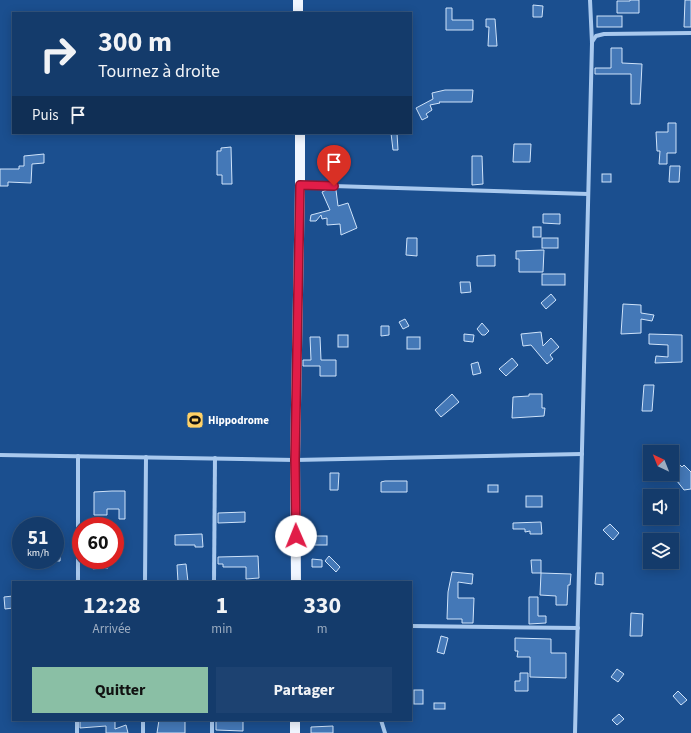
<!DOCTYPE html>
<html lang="fr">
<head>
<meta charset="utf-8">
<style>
  body { margin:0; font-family:"Source Sans 3",sans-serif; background:#1d4271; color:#f1f3f6; height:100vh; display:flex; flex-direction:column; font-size:15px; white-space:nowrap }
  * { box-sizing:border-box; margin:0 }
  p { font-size:13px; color:#9dadc1 }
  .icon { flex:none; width:22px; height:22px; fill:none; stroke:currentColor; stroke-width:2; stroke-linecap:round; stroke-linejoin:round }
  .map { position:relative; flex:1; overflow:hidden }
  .details { position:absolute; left:12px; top:581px; width:400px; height:140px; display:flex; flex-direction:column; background:#143b6b; border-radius:0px; box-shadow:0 2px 10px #0003,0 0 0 1px #33557e }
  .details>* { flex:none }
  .banner { position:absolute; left:12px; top:12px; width:400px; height:122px; border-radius:0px; box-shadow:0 2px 10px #0003,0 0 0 1px #33557e; background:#143b6b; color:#f1f3f6; overflow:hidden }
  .needle { width:26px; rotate:317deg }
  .fabs { position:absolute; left:643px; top:445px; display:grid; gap:8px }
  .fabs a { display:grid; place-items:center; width:36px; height:36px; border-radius:0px; background:#143b6b; box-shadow:0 2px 10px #0003,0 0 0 1px #33557e; font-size:20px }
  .speed { position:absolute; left:12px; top:517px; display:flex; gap:8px; font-size:20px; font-weight:700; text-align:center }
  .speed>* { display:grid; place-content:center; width:52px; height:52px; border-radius:50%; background:#143b6b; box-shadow:0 2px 10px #0003,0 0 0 1px #33557e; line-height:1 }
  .speed small { font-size:10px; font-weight:400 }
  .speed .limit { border:6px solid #d22; background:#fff; color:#111 }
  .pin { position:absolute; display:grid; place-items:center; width:34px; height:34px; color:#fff; margin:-41px -17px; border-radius:50% 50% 50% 0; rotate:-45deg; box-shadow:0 0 4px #0007 }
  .pin .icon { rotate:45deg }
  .me { position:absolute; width:44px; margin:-22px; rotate:359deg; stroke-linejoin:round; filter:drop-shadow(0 0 3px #0008) }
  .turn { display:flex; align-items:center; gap:14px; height:84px; padding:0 20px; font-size:18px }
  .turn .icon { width:52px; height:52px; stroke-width:2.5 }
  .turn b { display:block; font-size:28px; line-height:34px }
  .then { display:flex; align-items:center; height:38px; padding:0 20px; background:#0003; gap:8px; font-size:15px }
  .eta { display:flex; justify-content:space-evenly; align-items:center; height:68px; text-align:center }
  .eta b { font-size:24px; font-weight:700; line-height:28px }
  .primary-button { display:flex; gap:8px; margin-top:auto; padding:8px 20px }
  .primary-button a { flex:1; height:46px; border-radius:0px; background:#8abfa5; color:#111; font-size:16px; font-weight:700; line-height:46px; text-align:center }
  .primary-button a+a { background:#1d4271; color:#f1f3f6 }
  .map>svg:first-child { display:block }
  .building { fill:#4478b7; stroke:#cfe3fa }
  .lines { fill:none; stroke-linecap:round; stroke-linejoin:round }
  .minor { stroke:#a9c9ee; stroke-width:4 }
  .primary { stroke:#f0f6ff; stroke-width:10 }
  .route-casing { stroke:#92132f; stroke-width:10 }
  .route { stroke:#e11d48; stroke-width:7 }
  .labels { text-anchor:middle; stroke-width:4; stroke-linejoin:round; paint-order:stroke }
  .poi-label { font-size:11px; font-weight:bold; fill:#fff; stroke:#1b4f8f; text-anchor:start }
</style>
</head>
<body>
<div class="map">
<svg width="691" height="733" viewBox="0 0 691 733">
  <rect width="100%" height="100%" fill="#1b4f8f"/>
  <!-- building -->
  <g class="building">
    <polygon points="630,0 639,0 639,13 617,13 617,1 630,1"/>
    <polygon points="685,0 691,0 691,27 684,27"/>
    <polygon points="533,5 543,6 542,17 533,17"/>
    <polygon points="446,8 452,8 452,20 473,20 473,30 446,30"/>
    <rect x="597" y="16" width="25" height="11"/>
    <polygon points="486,19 495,19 497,46 488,46 489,27 486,27"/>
    <polygon points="611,48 622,48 622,63 642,64 640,104 631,104 631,74 595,74 595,68 611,68"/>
    <polygon points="445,90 473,90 472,102 439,102 440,103 430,105 432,110 426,114 428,117 422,120 416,108 433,99 432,93"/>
    <polygon points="668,123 676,123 676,153 667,153 667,164 659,164 660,151 657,151 656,132 668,132"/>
    <polygon points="391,133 397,133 398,150 393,150"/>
    <polygon points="514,144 531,144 530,162 513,162"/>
    <polygon points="231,147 232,184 222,184 222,175 217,175 217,151 221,151 221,148"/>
    <polygon points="336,148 342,165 334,167 328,151"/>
    <polygon points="44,154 44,163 32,164 31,183 8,182 8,186 0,186 0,169 19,169 19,166 24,166 24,156"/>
    <polygon points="472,156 482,156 483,184 472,185"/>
    <polygon points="670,166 680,166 679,182 669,182"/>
    <rect x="602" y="174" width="9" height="8"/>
    <polygon points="328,189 336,190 338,206 348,203 357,228 341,235 340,224 327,225 327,218 322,219 321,215 316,221 310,221 311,215 330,210 322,192"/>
    <polygon points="543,214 560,214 560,224 543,223"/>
    <rect x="533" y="227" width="8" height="10"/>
    <polygon points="407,238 417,238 417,256 406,255"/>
    <rect x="542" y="238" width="16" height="10"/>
    <polygon points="544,250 543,272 519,272 519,259 516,259 516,251"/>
    <polygon points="495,255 495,266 477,266 477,256"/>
    <rect x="542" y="274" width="23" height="11"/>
    <polygon points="460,282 470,282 471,292 461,293"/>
    <polygon points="551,294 556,300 546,309 541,303"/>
    <polygon points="623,304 641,305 641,313 654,315 652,321 641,319 641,333 621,334"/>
    <polygon points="405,319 409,326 403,329 399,322"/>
    <polygon points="482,323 489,331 485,335 482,335 477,329"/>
    <polygon points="381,326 389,326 389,335 381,336"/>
    <polygon points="541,332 543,346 551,338 559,347 550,355 553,359 547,364 531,345 523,346 521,334"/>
    <polygon points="464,334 474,335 473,342 464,341"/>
    <polygon points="649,334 682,335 682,362 655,363 656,356 668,357 668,345 649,344"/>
    <rect x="338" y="335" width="10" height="12"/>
    <polygon points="310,337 320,337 321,360 336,360 336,376 320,376 320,366 303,366 303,360 311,360"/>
    <rect x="407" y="337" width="13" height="12"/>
    <polygon points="512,358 518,365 506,376 499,369"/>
    <polygon points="478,362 481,373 473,375 471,364"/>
    <polygon points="644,385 654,385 652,411 642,411"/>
    <polygon points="452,394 459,402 441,417 435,410"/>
    <polygon points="529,394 542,394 542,408 545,408 544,416 512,418 513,397 529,396"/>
    <polygon points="679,464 682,467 684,465 691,472 691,489 684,490 673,476 675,475 672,469"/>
    <polygon points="330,473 339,473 338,490 330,490"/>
    <polygon points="385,481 407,481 407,492 381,492 381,482"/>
    <rect x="488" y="485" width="10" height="7"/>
    <polygon points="112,491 125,491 125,519 119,519 119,509 107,509 107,515 94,515 94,492"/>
    <rect x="526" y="496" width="16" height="11"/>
    <polygon points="245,512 245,522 218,523 218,513"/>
    <polygon points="541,522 542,534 530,534 530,531 525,532 525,529 513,529 513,523"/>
    <polygon points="610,524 619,533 613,540 603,530"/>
    <polygon points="202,534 203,547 195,547 195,545 175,545 175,535"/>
    <rect x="311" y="536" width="16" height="9"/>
    <polygon points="55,537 61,538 60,561 55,561"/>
    <polygon points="258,556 259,578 246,579 246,567 223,567 223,564 218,564 218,557"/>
    <polygon points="329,556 340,567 336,572 325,561"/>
    <polygon points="312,559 322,560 322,567 312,567"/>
    <polygon points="93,560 108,560 108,568 93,569"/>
    <polygon points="531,560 541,560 541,573 532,573"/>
    <polygon points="186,564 188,582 178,582 177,565"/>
    <polygon points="452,572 473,574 472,584 458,582 458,598 474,598 473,623 462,623 462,619 447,619 448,592"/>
    <polygon points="541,573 571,574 570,585 568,585 567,605 556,605 556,596 540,595"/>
    <polygon points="596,573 603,573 603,585 595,584"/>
    <polygon points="13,596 13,608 5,609 4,597"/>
    <polygon points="529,597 538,597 538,616 546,616 546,623 529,624"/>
    <polygon points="631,613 643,614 642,636 630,636"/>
    <polygon points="441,636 448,638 444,654 437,652"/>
    <polygon points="515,638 551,639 551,653 566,653 566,678 530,677 530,657 517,657 518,651 515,651"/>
    <polygon points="617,669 624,674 618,682 611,677"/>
    <polygon points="520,673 528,673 528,691 515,691 515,681 520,681"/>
    <rect x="414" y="690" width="9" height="14"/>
    <polygon points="678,691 687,700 681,705 673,696"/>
    <rect x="434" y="703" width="11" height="6"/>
    <polygon points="619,714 624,719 617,725 612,720"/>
    <polygon points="80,720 115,720 115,729 126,725 128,733 106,733 106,726 80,728"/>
    <polygon points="159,720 185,720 185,733 157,733"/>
    <polygon points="216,720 243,721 243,731 216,730"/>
    <polygon points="333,726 333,733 311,733 311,727"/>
  </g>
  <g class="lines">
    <!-- minor -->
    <g class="minor">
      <polyline points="592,42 596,36 604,34 691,33"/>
      <polyline points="301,185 588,194"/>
      <polyline points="0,455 295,460 582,454"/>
      <polyline points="78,582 78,456"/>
      <polyline points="145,582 146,457"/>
      <polyline points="214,582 215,458"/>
      <polyline points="411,626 578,628"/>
      <polyline points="381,720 385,733"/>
      <polyline points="77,733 77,720"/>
      <polyline points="143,733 143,720"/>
      <polyline points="212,733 212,720"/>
      <polyline points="575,733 592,43 590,0"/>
    </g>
    <!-- primary -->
    <g class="primary">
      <polyline points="298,0 298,13"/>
      <polyline points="296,582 295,460 300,185 300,133"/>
      <polyline points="295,733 295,720"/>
    </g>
  </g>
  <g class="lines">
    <!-- route casing -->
    <g class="route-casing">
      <polyline id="route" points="296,536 295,460 300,185 334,186"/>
    </g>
    <!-- route -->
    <use href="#route" class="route"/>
  </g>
  <!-- icons -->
  <defs>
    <g id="stadium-square" transform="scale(0.9)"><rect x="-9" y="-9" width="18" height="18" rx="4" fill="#ffd166" stroke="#1b4f8f"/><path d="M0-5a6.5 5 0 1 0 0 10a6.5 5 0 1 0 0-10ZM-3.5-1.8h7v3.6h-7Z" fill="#111"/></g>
  </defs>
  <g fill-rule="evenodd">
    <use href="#stadium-square" x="195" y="420"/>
  </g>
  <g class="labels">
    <!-- poi labels -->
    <g class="poi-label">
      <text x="208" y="424">Hippodrome</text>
    </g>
  </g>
</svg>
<div class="fabs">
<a><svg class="needle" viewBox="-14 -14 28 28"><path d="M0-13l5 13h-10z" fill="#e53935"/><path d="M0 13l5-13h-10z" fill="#9dadc1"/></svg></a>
<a><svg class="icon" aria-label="sound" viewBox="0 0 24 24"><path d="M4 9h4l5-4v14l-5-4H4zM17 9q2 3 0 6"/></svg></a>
<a><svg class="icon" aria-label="layers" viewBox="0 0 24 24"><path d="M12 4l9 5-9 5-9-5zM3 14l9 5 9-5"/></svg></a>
</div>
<div class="speed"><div>51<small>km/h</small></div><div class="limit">60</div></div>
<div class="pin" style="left:334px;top:186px;background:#d93025"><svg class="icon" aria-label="arrive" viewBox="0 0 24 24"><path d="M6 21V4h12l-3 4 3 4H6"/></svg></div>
<svg class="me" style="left:296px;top:536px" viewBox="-20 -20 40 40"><circle r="19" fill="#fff"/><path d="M0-13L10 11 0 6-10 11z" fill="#e11d48"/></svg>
<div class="banner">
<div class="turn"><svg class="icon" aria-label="right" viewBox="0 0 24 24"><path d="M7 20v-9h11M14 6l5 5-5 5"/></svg><div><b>300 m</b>Tournez à droite</div></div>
<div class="then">Puis<svg class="icon" aria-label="arrive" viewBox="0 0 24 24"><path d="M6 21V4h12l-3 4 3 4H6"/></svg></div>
</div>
<section class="details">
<div class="eta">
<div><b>12:28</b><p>Arrivée</p></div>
<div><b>1</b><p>min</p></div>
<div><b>330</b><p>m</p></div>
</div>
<div class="primary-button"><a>Quitter</a><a>Partager</a></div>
</section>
</div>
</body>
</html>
